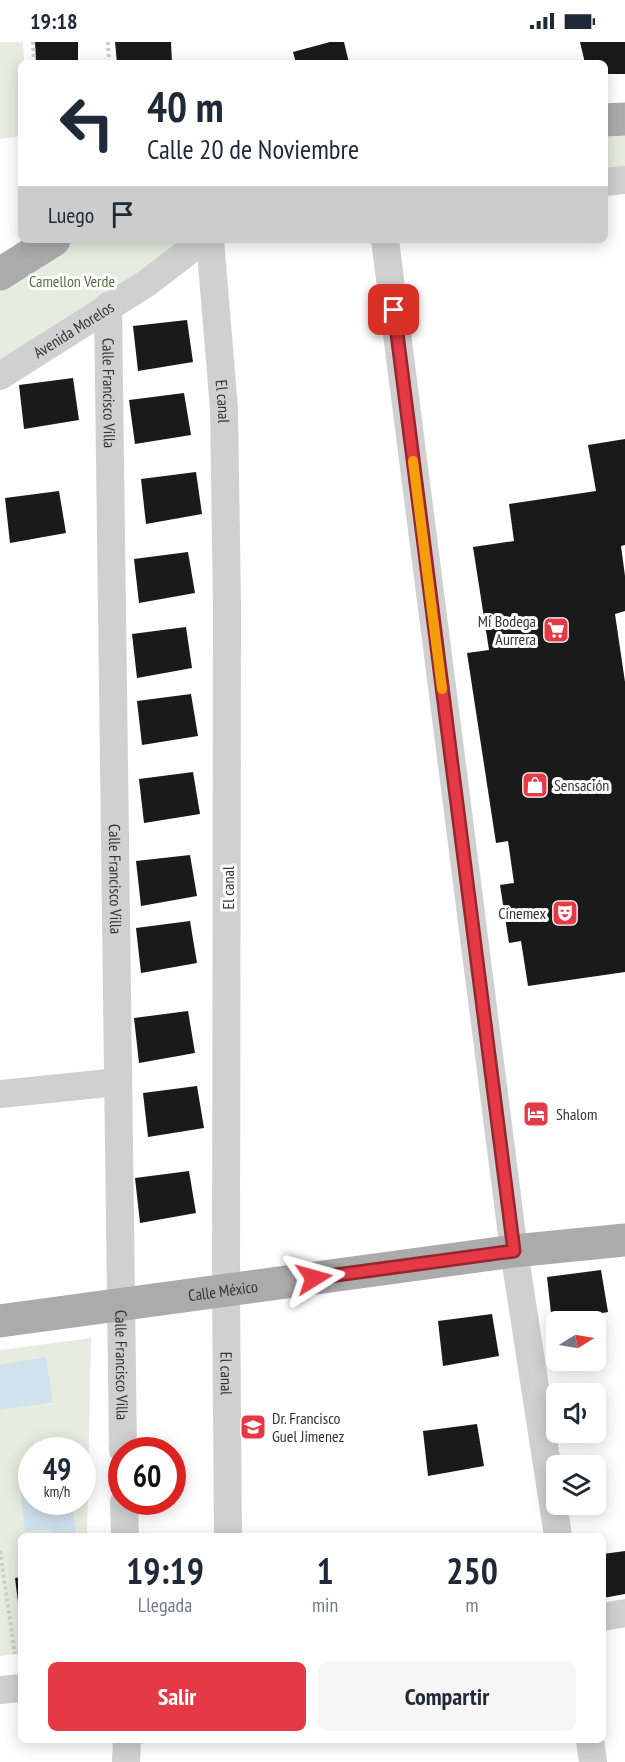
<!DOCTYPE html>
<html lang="es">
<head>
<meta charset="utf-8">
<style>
  body { margin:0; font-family:"PT Sans Narrow",sans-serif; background:#f6f6f7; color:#1f2937; height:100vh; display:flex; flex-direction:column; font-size:22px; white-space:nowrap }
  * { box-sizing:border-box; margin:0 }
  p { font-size:20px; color:#747a83 }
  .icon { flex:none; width:33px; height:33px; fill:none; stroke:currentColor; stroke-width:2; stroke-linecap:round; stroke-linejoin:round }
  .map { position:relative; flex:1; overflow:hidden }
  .sheet { position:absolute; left:18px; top:1491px; width:588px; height:210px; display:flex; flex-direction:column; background:#fff; border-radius:9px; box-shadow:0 3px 15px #0003 }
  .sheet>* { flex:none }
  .hud { position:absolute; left:18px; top:18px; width:590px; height:183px; border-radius:9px; box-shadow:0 3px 15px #0003; background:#fff; color:#1f2937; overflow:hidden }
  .needle { width:39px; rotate:79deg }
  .tools { position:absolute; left:546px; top:1269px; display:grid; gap:12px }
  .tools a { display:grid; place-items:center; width:60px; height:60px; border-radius:9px; background:#fff; box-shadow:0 3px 15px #0003; font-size:30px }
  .speed { position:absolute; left:18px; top:1395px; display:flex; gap:12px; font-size:30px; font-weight:700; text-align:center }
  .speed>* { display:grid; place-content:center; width:78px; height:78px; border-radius:50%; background:#fff; box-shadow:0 3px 15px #0003; line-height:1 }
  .speed small { font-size:15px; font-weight:400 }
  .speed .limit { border:9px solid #d22; background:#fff; color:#111 }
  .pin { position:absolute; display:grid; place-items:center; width:51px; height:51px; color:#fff; margin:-26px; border-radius:12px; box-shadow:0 3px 9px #0006 }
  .me { position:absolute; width:66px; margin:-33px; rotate:82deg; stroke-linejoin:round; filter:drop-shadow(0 0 4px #0008) }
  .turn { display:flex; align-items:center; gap:21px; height:126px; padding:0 30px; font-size:27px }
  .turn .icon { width:78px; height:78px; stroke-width:2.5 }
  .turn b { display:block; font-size:42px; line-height:51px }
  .then { display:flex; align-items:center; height:57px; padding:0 30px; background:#0003; gap:12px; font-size:22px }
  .eta { display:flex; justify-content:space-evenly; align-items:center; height:102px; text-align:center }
  .eta b { font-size:36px; font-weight:800; line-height:42px }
  .button { display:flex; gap:12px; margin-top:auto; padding:12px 30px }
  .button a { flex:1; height:69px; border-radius:9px; background:#e63946; color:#fff; font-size:24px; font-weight:800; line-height:69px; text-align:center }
  .button a+a { background:#f6f6f7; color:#1f2937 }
  .status { display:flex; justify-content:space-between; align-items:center; height:42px; padding:0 30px; background:#fff; direction:ltr }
  .status svg { height:16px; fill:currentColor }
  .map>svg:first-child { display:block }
  .green { fill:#e6ecdf; fill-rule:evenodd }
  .water { fill:#cfe2ee }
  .building { fill:#1a1a1a }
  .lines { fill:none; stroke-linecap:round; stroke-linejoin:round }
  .path { stroke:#cdcdcd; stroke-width:4; stroke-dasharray:3 3; stroke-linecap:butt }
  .minor { stroke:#d0d0d0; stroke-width:28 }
  .major { stroke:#ababab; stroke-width:33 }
  .route-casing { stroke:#96252e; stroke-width:15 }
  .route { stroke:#e63946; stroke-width:10 }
  .slow { stroke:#f59e0b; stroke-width:10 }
  .labels { text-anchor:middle; stroke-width:6; stroke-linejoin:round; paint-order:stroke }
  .park-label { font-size:16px; fill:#56703f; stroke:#fff }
  .street-label { font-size:16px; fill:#333; stroke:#fff }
  .poi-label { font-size:16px; fill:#333; stroke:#fff; text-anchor:start }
</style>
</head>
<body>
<div class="status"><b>19:18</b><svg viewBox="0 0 49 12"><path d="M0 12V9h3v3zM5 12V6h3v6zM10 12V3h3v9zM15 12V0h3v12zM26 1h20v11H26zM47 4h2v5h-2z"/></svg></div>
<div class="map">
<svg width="625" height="1720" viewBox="0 0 625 1720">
  <rect width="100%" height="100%" fill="#fff"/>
  <!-- green -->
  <g class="green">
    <polygon points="0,0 23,0 24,21 21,21 21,94 0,97"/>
    <polygon points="625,79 625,147 605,149 604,81"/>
    <polygon points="65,198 203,198 0,324 0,236"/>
    <path d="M91 1296 87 1494H21V1611L0 1614V1308ZM32 1408H82V1460H32Z"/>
  </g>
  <!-- water -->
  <g class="water">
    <polygon points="46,1315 53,1360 0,1368 0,1323"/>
    <polygon points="31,1431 32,1460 72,1460 76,1494 52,1494 51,1487 25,1489 19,1434 21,1432"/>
  </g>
  <!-- building -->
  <g class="building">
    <polygon points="35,0 78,0 78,21 36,21"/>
    <polygon points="115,0 171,0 172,21 117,21"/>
    <polygon points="330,0 344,0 349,21 296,21 293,10"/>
    <polygon points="580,0 625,0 625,32 604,32 604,21 585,21"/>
    <polygon points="187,278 193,320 138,329 133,284"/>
    <polygon points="73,336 79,378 24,387 19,343"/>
    <polygon points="184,351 191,393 135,402 129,358"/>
    <polygon points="625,397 625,503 621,504 625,534 625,569 615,572 625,640 625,930 528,944 521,899 509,901 500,843 514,841 508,799 496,801 467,611 489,608 473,505 514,499 509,462 596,449 588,403"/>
    <polygon points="196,430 202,472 146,482 141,437"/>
    <polygon points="59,449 66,491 10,501 5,456"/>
    <polygon points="188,510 195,551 139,561 134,517"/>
    <polygon points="186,585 192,626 137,636 132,592"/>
    <polygon points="191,652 198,694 142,703 137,659"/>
    <polygon points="193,730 200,772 144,781 139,737"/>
    <polygon points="190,813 197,854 141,864 136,819"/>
    <polygon points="190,879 197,921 141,931 136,886"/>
    <polygon points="188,969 195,1011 139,1021 134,976"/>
    <polygon points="197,1044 204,1086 148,1095 143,1051"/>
    <polygon points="189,1129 196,1171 140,1181 135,1136"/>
    <polygon points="601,1228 608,1270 552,1280 547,1235"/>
    <polygon points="492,1272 499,1314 443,1324 438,1279"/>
    <polygon points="477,1382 484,1424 428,1434 423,1389"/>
    <polygon points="625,1509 625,1552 603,1556 603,1512"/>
    <polygon points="21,1535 21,1576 20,1576 15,1536"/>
  </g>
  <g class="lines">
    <!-- path -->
    <g class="path">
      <polyline points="33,0 34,21"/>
      <polyline points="108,0 109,21"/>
      <polyline points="0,1509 15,1612"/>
    </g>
    <!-- minor -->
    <g class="minor">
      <polyline points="604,140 625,138"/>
      <path id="s1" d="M210 198 224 367 227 565 226 1248 228 1494"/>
      <polyline points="385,198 514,1209 558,1494"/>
      <path id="s2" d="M108 264 123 1408"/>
      <path id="s3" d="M0 334 147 241 203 198"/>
      <polyline points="0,1052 118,1040"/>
      <polyline points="124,1460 125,1494"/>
      <polyline points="603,1575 625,1571"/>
      <polyline points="0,1648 21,1646"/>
      <polyline points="590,1698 593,1720"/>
      <polyline points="126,1720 127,1698"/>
    </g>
    <!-- major -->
    <g class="major">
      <polyline points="604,78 625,77"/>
      <polyline points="0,232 54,198"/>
      <path id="s4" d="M0 1279 514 1209 625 1198"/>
    </g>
  </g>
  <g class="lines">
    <!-- route casing -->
    <g class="route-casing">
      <polyline id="route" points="314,1236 514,1209 394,268"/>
    </g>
    <!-- route -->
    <use href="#route" class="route"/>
    <!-- slow -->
    <polyline class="slow" points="413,419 442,647"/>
  </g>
  <!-- icons -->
  <defs>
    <g id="supermarket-square" transform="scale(1.35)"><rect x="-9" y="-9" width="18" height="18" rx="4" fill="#e63946" stroke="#fff"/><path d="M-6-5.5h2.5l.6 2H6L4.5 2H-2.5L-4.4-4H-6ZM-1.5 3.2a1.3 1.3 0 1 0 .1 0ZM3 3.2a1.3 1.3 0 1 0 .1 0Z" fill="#fff"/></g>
    <g id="shop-square" transform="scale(1.35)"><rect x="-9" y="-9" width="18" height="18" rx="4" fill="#e63946" stroke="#fff"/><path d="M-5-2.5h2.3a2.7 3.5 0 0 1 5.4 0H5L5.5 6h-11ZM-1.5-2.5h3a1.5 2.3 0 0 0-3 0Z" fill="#fff"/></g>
    <g id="theatre-square" transform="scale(1.35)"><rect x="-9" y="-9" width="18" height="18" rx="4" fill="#e63946" stroke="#fff"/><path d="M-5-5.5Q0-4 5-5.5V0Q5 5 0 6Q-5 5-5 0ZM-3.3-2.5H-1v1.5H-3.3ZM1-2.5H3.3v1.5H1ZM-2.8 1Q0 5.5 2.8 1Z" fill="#fff"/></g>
    <g id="hotel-square" transform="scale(1.35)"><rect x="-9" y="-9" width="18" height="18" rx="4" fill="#e63946" stroke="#fff"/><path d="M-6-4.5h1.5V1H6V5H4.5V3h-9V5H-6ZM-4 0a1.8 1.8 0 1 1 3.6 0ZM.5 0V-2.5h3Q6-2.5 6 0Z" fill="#fff"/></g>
    <g id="school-square" transform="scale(1.35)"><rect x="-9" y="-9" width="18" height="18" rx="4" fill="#e63946" stroke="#fff"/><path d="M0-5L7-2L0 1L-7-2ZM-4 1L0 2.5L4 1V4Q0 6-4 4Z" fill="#fff"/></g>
  </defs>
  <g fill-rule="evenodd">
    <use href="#supermarket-square" x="556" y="588"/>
    <use href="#shop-square" x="535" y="743"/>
    <use href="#theatre-square" x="565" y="871"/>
    <use href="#hotel-square" x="536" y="1072"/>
    <use href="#school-square" x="253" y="1385"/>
  </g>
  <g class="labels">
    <!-- park labels -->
    <g class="park-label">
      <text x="72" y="245">Camellon Verde</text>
    </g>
    <!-- street labels -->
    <g class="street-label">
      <text dy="6" stroke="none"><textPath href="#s3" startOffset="87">Avenida Morelos</textPath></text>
      <text dy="6" stroke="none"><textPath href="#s2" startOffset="87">Calle Francisco Villa</textPath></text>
      <text dy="6" stroke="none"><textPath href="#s1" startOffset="162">El canal</textPath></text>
      <text dy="6" stroke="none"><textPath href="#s2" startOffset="573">Calle Francisco Villa</textPath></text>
      <text transform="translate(228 846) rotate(-90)" y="6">El canal</text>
      <text dy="6" stroke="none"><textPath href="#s4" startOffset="225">Calle México</textPath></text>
      <text dy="6" stroke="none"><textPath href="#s2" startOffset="1059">Calle Francisco Villa</textPath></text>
      <text dy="6" stroke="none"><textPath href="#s1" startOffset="1134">El canal</textPath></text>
    </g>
    <!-- poi labels -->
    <g class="poi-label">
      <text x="536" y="585" text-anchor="end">Mi Bodega<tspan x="536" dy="18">Aurrera</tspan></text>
      <text x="554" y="749">Sensación</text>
      <text x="546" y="877" text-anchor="end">Cinemex</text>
      <text x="556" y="1078">Shalom</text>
      <text x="272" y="1382">Dr. Francisco<tspan x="272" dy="18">Guel Jimenez</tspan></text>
    </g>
  </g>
</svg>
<div class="tools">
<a><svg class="needle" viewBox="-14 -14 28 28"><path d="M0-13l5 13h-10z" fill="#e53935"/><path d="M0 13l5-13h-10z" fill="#747a83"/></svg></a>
<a><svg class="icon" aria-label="sound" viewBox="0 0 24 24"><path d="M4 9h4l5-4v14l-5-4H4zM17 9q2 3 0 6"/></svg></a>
<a><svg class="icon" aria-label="layers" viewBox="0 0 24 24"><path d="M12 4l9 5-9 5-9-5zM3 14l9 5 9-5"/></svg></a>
</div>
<div class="speed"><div>49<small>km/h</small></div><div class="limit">60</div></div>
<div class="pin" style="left:394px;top:268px;background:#d93025"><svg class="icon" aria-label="arrive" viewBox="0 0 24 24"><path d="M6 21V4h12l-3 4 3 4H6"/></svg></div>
<svg class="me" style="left:314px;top:1236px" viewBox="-20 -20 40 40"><path d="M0-17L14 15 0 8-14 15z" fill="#e63946" stroke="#fff" stroke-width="4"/></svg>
<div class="hud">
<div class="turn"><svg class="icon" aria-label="left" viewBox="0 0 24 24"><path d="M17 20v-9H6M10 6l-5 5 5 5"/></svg><div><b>40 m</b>Calle 20 de Noviembre</div></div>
<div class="then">Luego<svg class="icon" aria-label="arrive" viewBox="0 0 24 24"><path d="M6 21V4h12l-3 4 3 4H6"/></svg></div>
</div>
<section class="sheet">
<div class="eta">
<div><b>19:19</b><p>Llegada</p></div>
<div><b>1</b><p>min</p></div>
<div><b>250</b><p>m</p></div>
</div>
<div class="button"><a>Salir</a><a>Compartir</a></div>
</section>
</div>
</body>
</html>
